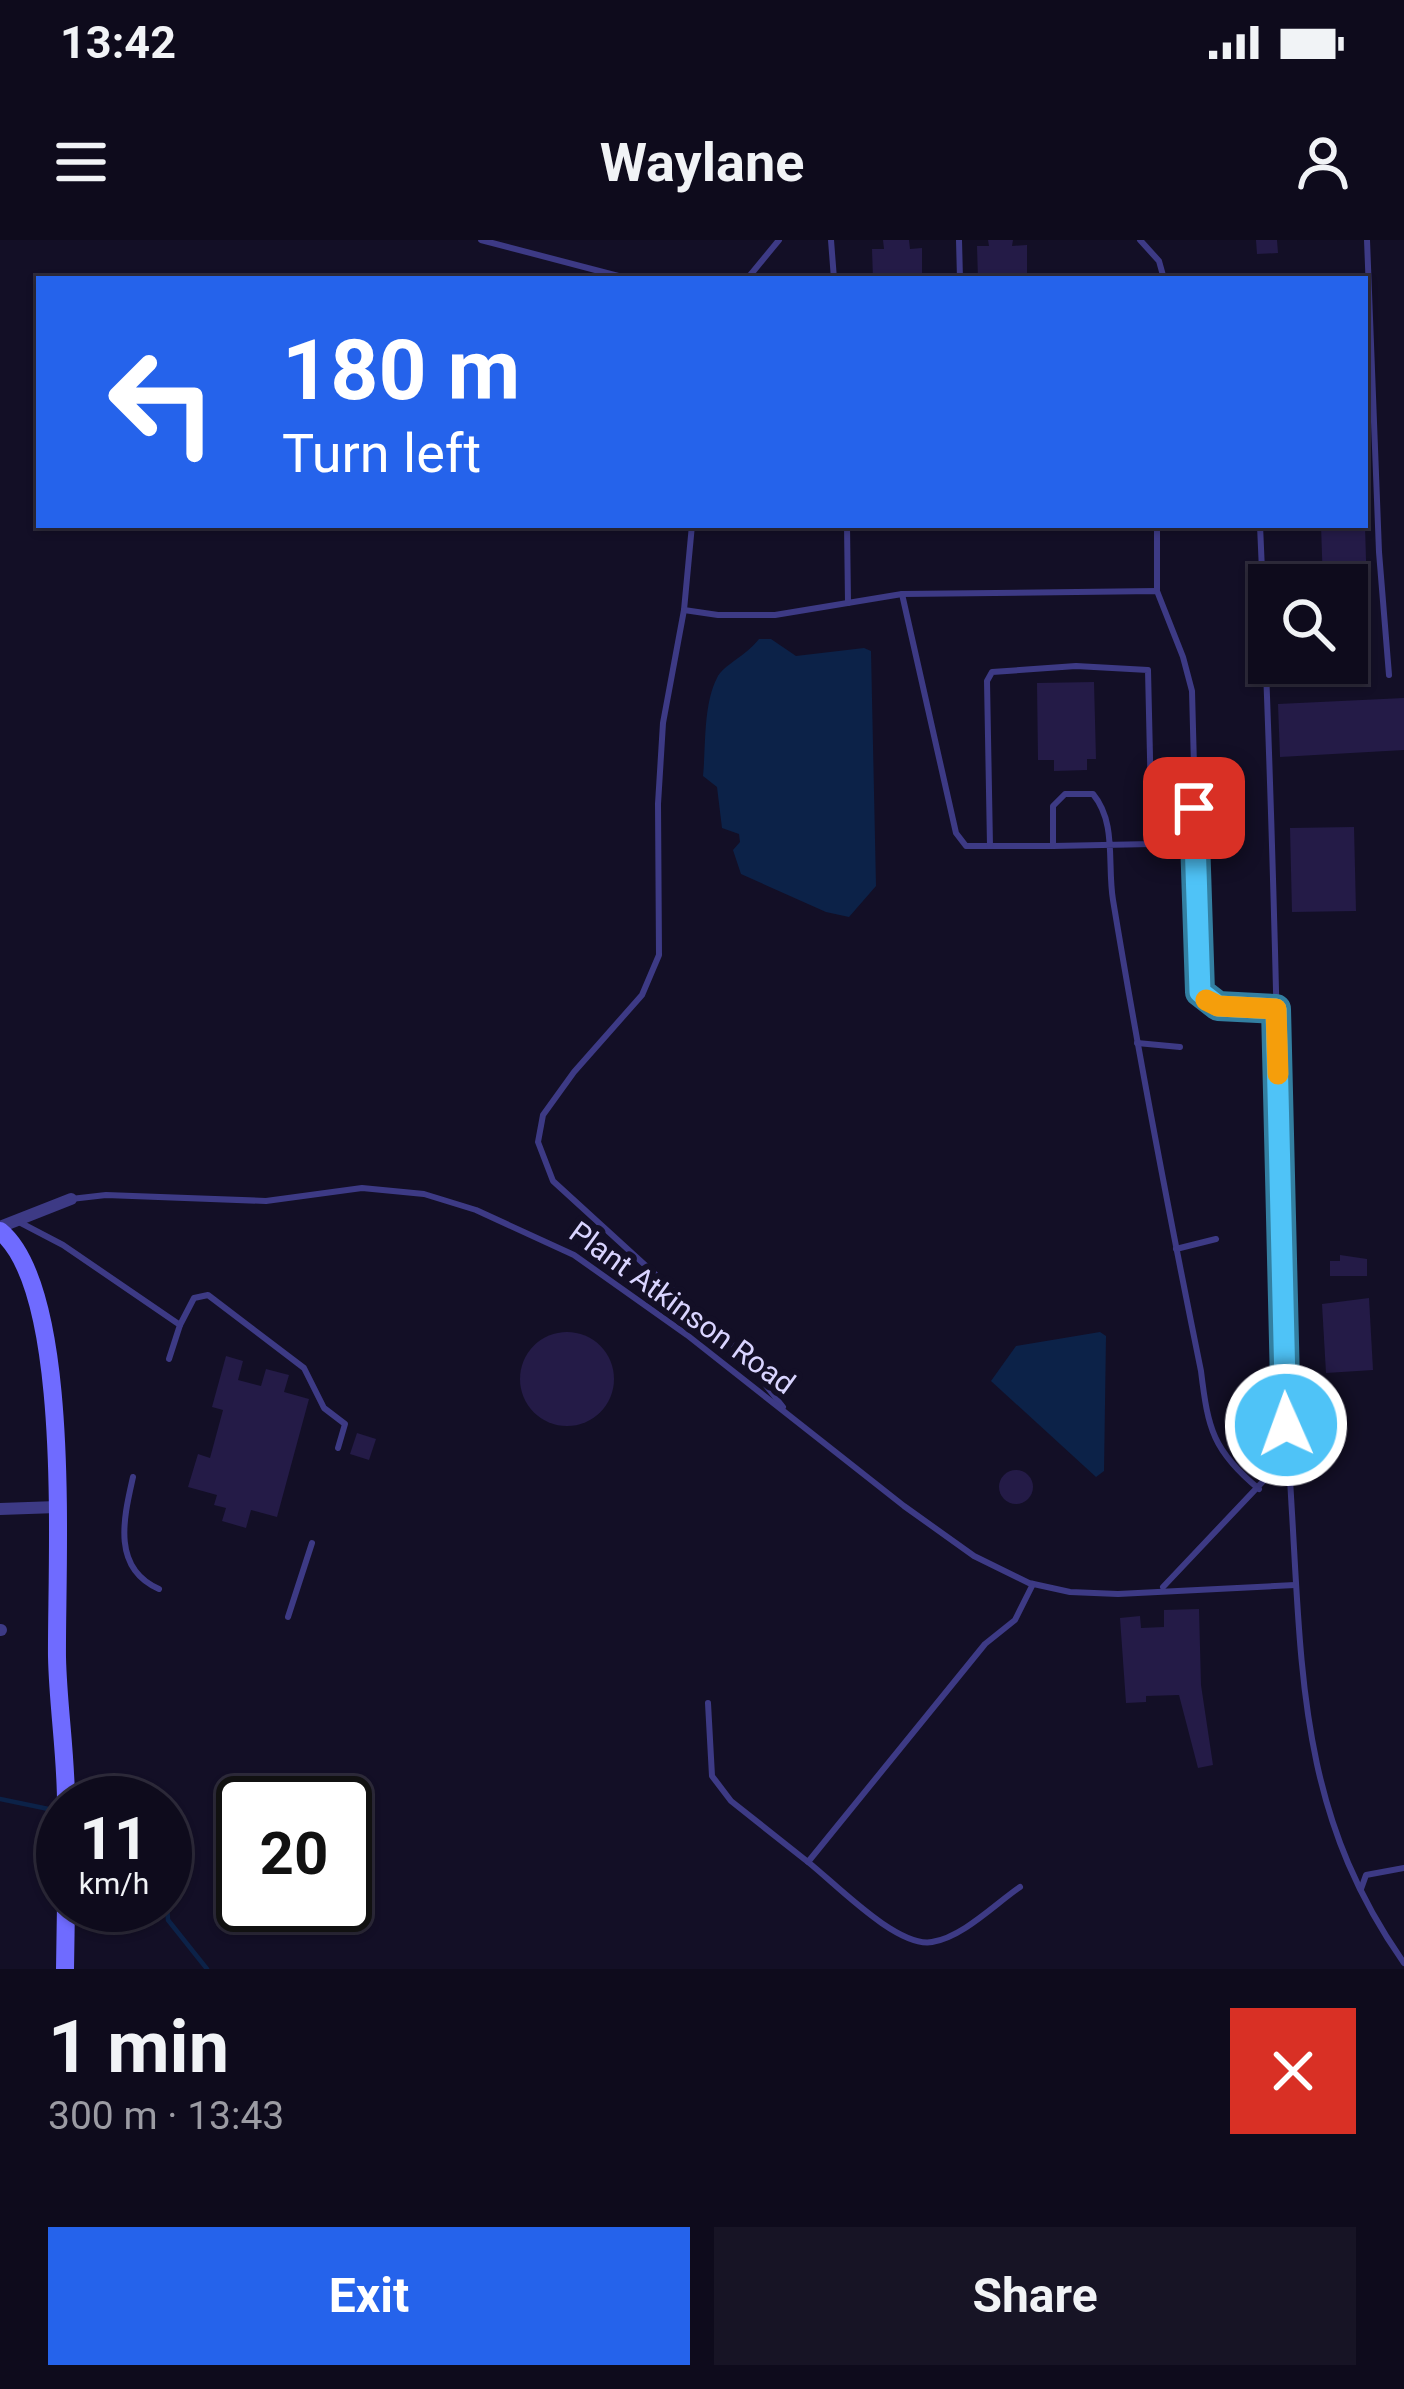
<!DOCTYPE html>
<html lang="en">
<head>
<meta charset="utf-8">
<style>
  body { margin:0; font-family:Roboto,sans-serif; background:#171425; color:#f1f3f6; height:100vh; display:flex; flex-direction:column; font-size:45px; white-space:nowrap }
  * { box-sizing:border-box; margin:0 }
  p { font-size:39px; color:#9b9ba3 }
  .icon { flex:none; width:66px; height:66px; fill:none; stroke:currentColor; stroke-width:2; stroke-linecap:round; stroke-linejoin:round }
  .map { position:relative; height:1729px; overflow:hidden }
  .panel { display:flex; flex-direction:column; background:#0e0b1c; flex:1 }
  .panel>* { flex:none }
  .top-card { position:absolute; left:36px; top:36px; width:1332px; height:252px; border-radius:0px; box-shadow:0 3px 9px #0004,0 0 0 3px #2e2b3b; background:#2563eb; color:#fff; overflow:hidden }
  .controls { position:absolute; left:1248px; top:324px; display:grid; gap:24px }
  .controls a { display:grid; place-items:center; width:120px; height:120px; border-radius:0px; background:#0e0b1c; box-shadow:0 3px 9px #0004,0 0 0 3px #2e2b3b; font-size:60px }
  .speed { position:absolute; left:36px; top:1536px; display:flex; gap:24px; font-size:60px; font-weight:700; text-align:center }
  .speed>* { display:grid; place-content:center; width:156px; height:156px; border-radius:50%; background:#0e0b1c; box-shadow:0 3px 9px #0004,0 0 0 3px #2e2b3b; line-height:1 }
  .speed small { font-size:30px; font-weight:400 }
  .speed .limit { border:6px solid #111; border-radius:18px; background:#fff; color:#111 }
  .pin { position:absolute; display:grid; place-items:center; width:102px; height:102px; color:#fff; margin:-51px; border-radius:24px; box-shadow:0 6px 18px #0006 }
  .me { position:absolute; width:132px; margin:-66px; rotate:358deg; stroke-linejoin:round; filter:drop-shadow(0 0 9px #0008) }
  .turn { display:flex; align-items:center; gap:42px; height:252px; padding:0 48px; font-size:54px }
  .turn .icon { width:156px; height:156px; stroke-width:2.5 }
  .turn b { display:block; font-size:84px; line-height:102px }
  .round { display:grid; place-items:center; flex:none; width:126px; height:126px; border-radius:0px; background:#171425 }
  .overview { display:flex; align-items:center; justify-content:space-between; height:204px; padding:0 48px }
  h1 { font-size:72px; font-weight:700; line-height:90px }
  .action { display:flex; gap:24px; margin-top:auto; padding:24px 48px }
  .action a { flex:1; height:138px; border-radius:0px; background:#2563eb; color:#fff; font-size:48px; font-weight:700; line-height:138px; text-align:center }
  .action a+a { background:#171425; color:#f1f3f6 }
  .status { display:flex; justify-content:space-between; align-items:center; height:84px; padding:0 60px; background:#0e0b1c; direction:ltr }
  .status svg { height:33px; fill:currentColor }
  header { display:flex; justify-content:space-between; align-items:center; height:156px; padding:0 48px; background:#0e0b1c; font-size:54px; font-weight:700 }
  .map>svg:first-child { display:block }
  .water { fill:#0c2248 }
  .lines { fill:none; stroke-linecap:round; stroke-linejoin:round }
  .stream { stroke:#0c2248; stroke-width:4.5 }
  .building { fill:#241b47 }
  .lane { stroke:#3d3a85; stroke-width:6 }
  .street { stroke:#3d3a85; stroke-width:12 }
  .secondary { stroke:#6f6bff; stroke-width:18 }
  .route-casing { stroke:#337fa1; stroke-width:30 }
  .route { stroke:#4fc3f7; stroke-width:21 }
  .slow { stroke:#f59e0b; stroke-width:21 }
  .labels { text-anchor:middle; stroke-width:12; stroke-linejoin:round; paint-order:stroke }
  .street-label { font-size:30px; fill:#d9d4ff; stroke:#130f26 }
</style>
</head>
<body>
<div class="status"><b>13:42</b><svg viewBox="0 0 49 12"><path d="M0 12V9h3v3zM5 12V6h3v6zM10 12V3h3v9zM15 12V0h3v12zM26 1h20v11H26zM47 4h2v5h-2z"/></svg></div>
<header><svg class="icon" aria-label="menu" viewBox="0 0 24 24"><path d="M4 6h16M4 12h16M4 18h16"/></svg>Waylane<svg class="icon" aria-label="person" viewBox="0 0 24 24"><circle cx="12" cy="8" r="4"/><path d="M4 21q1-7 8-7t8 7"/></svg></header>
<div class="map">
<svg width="1404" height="1729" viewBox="0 0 1404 1729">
  <rect width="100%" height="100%" fill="#130f26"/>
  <!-- water -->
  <g class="water">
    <path d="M759 399H771L796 416 864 408 871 411 876 646 849 677 826 672 741 634 733 610 740 602 739 594 722 588 717 547 703 536C706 507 703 465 717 438 723 425 746 416 759 399Z"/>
    <polygon points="1100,1092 1106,1096 1104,1231 1096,1237 991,1141 1016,1106"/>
  </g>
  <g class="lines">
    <!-- stream -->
    <g class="stream">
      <polyline points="0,1559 63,1572"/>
      <polyline points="165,1634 168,1680 207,1729"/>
    </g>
  </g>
  <!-- building -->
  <g class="building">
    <polygon points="883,0 909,0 910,9 922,8 922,39 873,39 872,9 884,9"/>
    <polygon points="988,0 1013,0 1012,6 1027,5 1027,39 978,39 977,6 989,6"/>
    <polygon points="1256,0 1277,0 1278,13 1257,14"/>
    <polygon points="1321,285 1365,285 1369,424 1347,425 1347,345 1323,345"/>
    <polygon points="1094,442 1096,519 1087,519 1087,530 1054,531 1054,520 1038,520 1037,443"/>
    <polygon points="1404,458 1404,510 1280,517 1278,464"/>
    <polygon points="1354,587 1356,671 1292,672 1290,588"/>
    <polygon points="1340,1015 1367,1019 1367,1036 1330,1036 1330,1021 1340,1021"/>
    <polygon points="1369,1058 1373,1130 1326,1133 1322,1064"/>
    <circle cx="567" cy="1139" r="47"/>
    <polygon points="226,1116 243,1121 238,1140 261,1146 266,1129 289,1135 284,1152 309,1159 277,1277 251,1270 246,1288 222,1281 226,1268 214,1265 217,1255 188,1247 198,1214 210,1218 223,1170 212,1167"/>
    <polygon points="357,1193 376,1199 369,1220 350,1214"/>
    <circle cx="1016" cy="1247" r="17"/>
    <polygon points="1199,1369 1201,1445 1213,1525 1198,1528 1179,1455 1146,1456 1146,1462 1126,1463 1120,1378 1140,1376 1141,1388 1164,1387 1164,1370"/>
  </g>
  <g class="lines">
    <!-- lane -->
    <g class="lane">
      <polyline points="481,0 626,38 695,39"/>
      <polyline points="831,0 834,39"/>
      <polyline points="959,0 960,39"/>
      <polyline points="1140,0 1159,21 1164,39"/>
      <polyline points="1367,0 1379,312 1389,435"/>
      <polyline points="747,39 779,0"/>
      <polyline points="692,285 684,370 663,483 658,564 659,715 642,755 574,832 543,875 538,902 553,941 737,1109 783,1167"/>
      <polyline points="847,285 848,363"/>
      <polyline points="1157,285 1157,351"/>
      <path d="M1260 285C1269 485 1275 684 1279 883 1281 1014 1284 1143 1292 1273 1302 1442 1302 1578 1404 1723"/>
      <polyline points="902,354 956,593 966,606 1053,606"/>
      <polyline points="684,370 718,375 775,375 902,354 1157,351 1183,417 1192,451 1200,752 1218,766 1276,769"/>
      <path d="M990 606 987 441 992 432 1076 426 1148 430 1152 604 1053 606V566L1065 554H1093C1117 583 1107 624 1113 660 1139 817 1169 974 1201 1131 1208 1189 1213 1211 1259 1249"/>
      <polyline points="1137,803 1180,807"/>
      <polyline points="71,959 106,955 266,961 362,948 424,954 476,970 574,1015 687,1095 904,1266 974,1316 1029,1343 1070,1352 1118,1354 1295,1345"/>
      <polyline points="19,982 63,1005 180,1085 169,1119"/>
      <polyline points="1176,1009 1216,999"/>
      <polyline points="180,1085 194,1058 208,1055 304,1128 324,1168 345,1184 338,1208"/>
      <path d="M133 1237C124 1277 111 1328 159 1349"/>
      <polyline points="1163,1347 1286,1217"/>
      <polyline points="288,1377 312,1303"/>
      <polyline points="708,1463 712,1536 731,1561 808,1622 985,1404 1015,1380 1033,1344"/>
      <path d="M808 1622C836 1644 897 1708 932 1702 963 1697 995 1664 1020 1647"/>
      <polyline points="1361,1649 1366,1635 1404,1628"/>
    </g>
    <!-- street -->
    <g class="street">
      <polyline points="0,987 71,959"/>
      <polyline points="0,1269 57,1267"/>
      <polyline points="0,1390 1,1390"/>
    </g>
    <!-- secondary -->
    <g class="secondary">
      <path d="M0 991C73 1051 56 1324 57 1417 58 1466 66 1514 66 1563"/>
      <polyline points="65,1729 66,1665"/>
    </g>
  </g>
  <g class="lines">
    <!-- route casing -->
    <g class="route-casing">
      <polyline id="route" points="1194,568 1200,752 1218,766 1276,769 1286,1185"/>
    </g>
    <!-- route -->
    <use href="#route" class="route"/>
    <!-- slow -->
    <polyline class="slow" points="1206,760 1218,766 1276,769 1278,834"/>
  </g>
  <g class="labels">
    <!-- street labels -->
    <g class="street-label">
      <text transform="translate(682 1068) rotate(36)" y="10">Plant Atkinson Road</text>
    </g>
  </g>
</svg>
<div class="controls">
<a><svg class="icon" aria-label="search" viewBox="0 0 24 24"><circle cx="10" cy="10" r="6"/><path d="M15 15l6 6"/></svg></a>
</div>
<div class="speed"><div>11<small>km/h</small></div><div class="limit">20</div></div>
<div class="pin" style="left:1194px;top:568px;background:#d93025"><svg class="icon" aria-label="arrive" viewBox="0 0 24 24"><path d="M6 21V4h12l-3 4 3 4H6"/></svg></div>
<svg class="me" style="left:1286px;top:1185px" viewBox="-20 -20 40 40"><circle r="17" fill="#4fc3f7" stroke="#fff" stroke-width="3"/><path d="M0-11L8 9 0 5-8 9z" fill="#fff"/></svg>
<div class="top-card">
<div class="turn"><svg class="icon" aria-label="left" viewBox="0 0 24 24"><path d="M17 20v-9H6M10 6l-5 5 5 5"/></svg><div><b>180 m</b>Turn left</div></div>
</div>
</div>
<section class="panel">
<div class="overview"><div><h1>1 min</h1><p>300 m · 13:43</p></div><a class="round" style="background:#d93025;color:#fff"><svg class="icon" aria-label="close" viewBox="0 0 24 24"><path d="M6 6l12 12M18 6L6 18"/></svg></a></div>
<div class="action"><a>Exit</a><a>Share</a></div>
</section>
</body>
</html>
